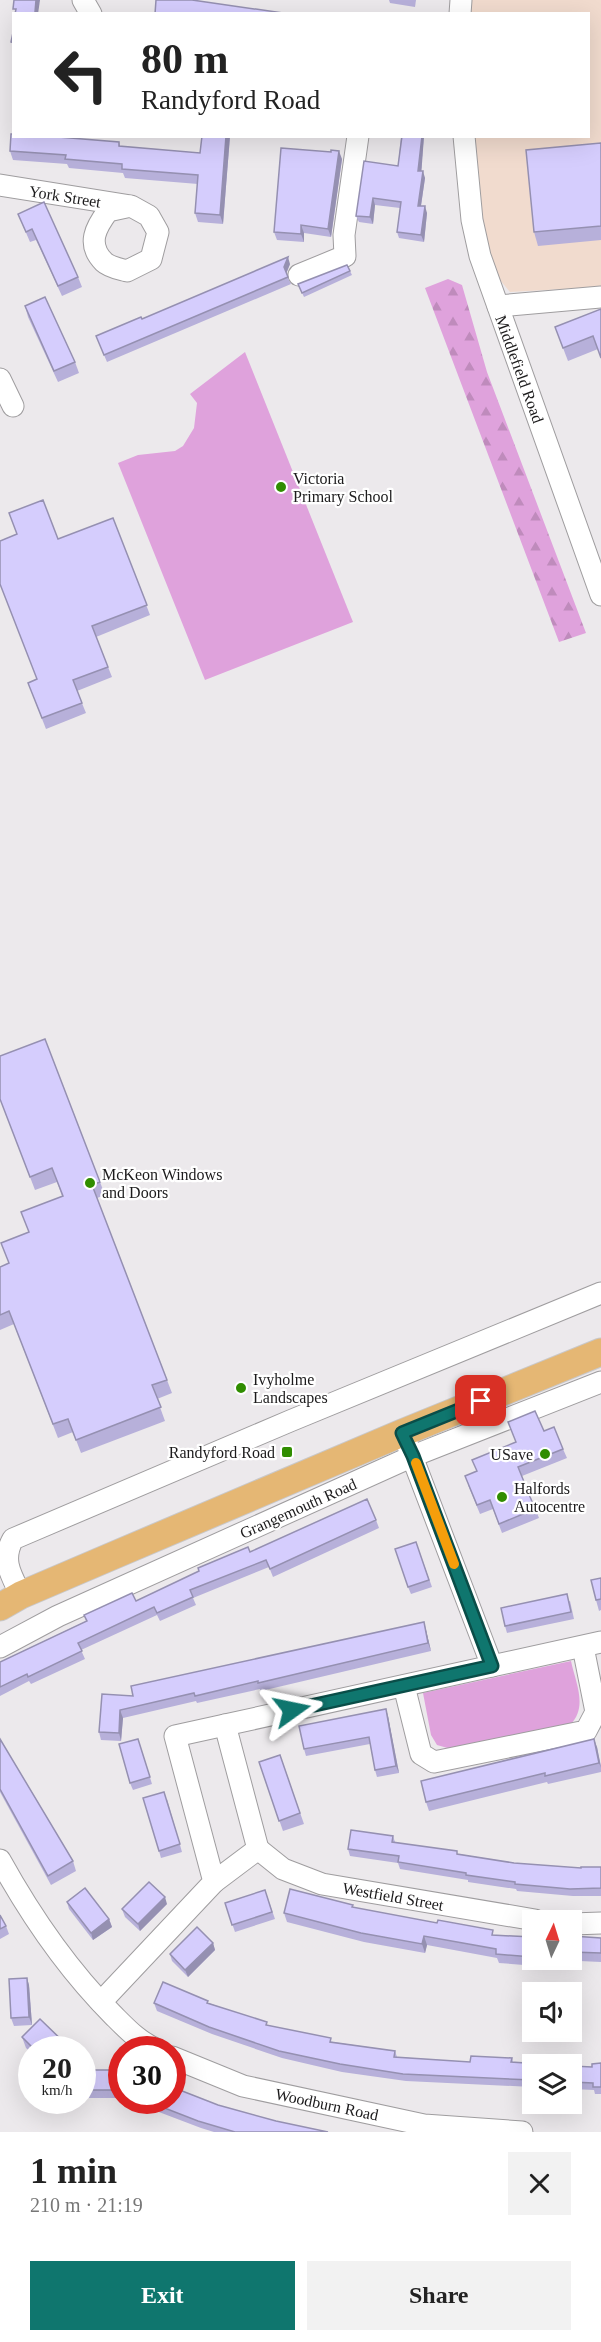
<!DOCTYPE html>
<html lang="en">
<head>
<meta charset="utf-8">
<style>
  body { margin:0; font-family:"Times New Roman",serif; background:#f2f2f2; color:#222; height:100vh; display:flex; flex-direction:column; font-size:22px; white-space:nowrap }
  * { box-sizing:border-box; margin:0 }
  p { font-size:20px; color:#767676 }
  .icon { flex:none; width:33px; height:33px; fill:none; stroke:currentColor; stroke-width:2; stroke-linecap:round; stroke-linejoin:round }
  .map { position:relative; height:2132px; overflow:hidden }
  .drawer { display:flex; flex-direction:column; background:#fff; flex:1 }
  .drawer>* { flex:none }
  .hud { position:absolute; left:12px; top:12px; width:578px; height:126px; border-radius:0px; box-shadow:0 6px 24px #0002; background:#fff; color:#222; overflow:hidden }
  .needle { width:39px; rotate:4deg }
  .fabs { position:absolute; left:522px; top:1910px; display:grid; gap:12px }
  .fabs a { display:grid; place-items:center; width:60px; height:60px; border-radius:0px; background:#fff; box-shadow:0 6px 24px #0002; font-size:30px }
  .speed { position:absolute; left:18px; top:2036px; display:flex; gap:12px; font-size:30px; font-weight:700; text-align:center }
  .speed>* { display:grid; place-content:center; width:78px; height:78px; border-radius:50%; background:#fff; box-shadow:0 6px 24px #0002; line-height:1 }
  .speed small { font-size:15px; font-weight:400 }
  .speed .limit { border:9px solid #d22; background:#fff; color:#111 }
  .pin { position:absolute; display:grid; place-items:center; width:51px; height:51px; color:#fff; margin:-26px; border-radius:12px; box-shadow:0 3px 9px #0006 }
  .me { position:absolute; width:66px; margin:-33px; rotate:78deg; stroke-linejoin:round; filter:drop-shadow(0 0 4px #0008) }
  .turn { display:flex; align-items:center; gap:21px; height:126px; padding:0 30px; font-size:27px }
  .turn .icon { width:78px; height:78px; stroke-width:2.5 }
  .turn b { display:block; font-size:42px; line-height:51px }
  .round { display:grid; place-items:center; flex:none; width:63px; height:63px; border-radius:0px; background:#f2f2f2 }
  .overview { display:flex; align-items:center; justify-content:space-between; height:102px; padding:0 30px }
  h1 { font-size:36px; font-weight:600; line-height:45px }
  .primary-button { display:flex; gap:12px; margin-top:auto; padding:12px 30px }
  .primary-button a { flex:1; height:69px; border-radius:0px; background:#0f766e; color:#fff; font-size:24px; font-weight:600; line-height:69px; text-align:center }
  .primary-button a+a { background:#f2f2f2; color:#222 }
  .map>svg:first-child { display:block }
  .commercial { fill:#f1dbce }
  .green { fill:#dfa2dc }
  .forest { fill:url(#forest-firs) }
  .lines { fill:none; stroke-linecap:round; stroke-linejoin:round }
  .minor-casing { stroke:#9f9d9f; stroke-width:23 }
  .major-casing { stroke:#c9c8c9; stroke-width:29 }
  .minor { stroke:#fff; stroke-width:21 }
  .major { stroke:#e5b774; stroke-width:27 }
  .wall { fill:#b7b0da }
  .shaded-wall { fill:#9590b1 }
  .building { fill:#d5cdfd; stroke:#9590b1; stroke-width:1.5 }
  .route-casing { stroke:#0a4d48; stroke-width:15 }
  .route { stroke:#0f766e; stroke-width:10 }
  .slow { stroke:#f59e0b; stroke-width:10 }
  .poi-dot { fill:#308d00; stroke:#fff; stroke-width:2 }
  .labels { text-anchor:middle; stroke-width:4.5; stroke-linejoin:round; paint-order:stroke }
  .street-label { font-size:16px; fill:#1c1b1c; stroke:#fff }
  .poi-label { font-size:16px; fill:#1c1b1c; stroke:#fff; text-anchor:start }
</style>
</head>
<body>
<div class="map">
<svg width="601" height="2132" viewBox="0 0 601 2132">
  <defs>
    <pattern id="forest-firs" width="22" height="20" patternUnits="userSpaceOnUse" patternTransform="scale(1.5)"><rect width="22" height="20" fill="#dfa2dc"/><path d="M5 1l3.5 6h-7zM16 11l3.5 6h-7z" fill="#bf8bbc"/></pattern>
  </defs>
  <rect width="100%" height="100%" fill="#ece9ec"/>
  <!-- commercial -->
  <polygon class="commercial" points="461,0 601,0 601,287 510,292 480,256 464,137 588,136 588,14 460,14"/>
  <!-- green -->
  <g class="green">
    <polygon points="245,352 353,622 205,680 118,463 138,455 175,451 183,446 194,428 197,403 190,394"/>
    <path d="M571 1661C576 1684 588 1707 570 1725L451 1749 437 1745 431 1735 423 1693Z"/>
  </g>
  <!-- forest -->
  <polygon class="forest" points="448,279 462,285 487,372 586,633 559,642 425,288"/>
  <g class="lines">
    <!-- minor casing -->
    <g class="minor-casing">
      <g id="minor">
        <polyline points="83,0 91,14"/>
        <polyline points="460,14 461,0"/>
        <polyline points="464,136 472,220 480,256 601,595"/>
        <path d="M0 185 131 206 149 216 158 232 151 259 127 271C120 269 109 267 104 262 86 244 96 227 108 211L131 206"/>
        <polyline points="299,275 345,256 344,235 358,136"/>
        <polyline points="498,306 601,297"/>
        <polyline points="0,379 13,406"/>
        <polyline points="408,1446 492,1666"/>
        <path d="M21 1595C11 1575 1 1560 13 1539L290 1421 601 1293"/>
        <polyline points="0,1647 58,1616 413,1456 601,1382"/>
        <polyline points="404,1686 421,1754 434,1762 586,1731 596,1712 583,1647"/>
        <polyline points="258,1849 225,1725 601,1642"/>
        <polyline points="258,1849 283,1869 322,1884 535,1920"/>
        <path d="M0 1860C31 1916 67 1969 113 2015 127 2029 138 2041 156 2049"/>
        <polyline points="214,1882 258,1849"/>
        <polyline points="572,1924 601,1923"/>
        <polyline points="101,2002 214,1882 175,1736 225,1725"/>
        <polyline points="172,2057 243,2086 424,2125 522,2132"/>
      </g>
    </g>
    <!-- major casing -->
    <g class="major-casing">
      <polyline id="major" points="0,1607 21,1595 117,1554 402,1433 601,1352"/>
    </g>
    <!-- minor -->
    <use href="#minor" class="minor"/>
    <!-- major -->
    <use href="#major" class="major"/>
  </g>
  <!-- wall -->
  <g class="wall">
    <polygon points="389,0 416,0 415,7 390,3"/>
    <polygon points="202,136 230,136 223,224 198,222 195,213 198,184 125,178 123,173 69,168 67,164 13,160 10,151 119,142 120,146 200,153"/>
    <polygon points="398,136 424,136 421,171 425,178 421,206 427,213 424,242 399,238 397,232 400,208 375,205 373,224 359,222 356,216 398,166 401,137"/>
    <polygon points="601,143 601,240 538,246 534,232"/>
    <polygon points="342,159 331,237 304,233 304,242 277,240 274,232"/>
    <polygon points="18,214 78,277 82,287 62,296 36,240 30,242"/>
    <polygon points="290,264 286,274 291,284 107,362 96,336"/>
    <polygon points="347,265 352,275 304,297 298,284"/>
    <polygon points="25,306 75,362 79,373 58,382 28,317"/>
    <polygon points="601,309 598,349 568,361 555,327"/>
    <polygon points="113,518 150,615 96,637 112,677 77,691 86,713 46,729 28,683 37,679 58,539"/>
    <polygon points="45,1039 105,1195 97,1198 172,1393 157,1399 165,1421 81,1453 73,1432 58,1438 14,1324 0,1330 0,1267 9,1263 29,1232 62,1196 57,1182 35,1190 0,1099"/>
    <polygon points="544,1431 563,1449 567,1458 522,1476 539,1518 502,1533 493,1509 480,1514 468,1485 476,1471"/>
    <polygon points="376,1520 379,1528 273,1577 269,1567 193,1598 196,1605 160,1621 157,1615 81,1650 85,1659 31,1684 29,1681 0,1696 0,1662 86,1621 84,1615 136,1601 250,1552"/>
    <polygon points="416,1542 432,1587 411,1594 408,1587"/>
    <polygon points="601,1578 601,1610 599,1611 596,1600"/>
    <polygon points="570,1601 574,1619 507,1633 505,1626"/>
    <polygon points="426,1630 431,1651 261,1691 260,1689 197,1703 196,1701 123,1718 121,1741 101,1740 99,1732 133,1696"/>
    <polygon points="388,1716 399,1773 377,1777 375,1770 370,1744 306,1756 304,1749"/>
    <polygon points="0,1739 73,1861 76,1871 51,1885 0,1792"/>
    <polygon points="138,1739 152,1784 133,1790 130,1783"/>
    <polygon points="597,1747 601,1766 601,1772 548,1784 547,1782 429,1811 426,1802"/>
    <polygon points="280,1755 304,1824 283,1831 259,1762"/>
    <polygon points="167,1799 182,1852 161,1858 159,1851"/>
    <polygon points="393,1836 395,1842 458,1854 514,1863 581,1868 601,1867 601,1896 573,1896 517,1891 516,1889 468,1882 468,1880 400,1869 398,1863 350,1856 348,1849"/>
    <polygon points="265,1890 275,1919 235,1932 225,1903"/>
    <polygon points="67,1902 109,1919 112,1927 93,1940 69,1909"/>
    <polygon points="167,1904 140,1931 125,1917 122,1909"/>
    <polygon points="354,1908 495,1935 532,1937 532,1959 572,1959 572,1936 601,1938 601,1962 537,1959 537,1966 499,1963 497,1958 427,1945 425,1953 364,1942 287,1922 284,1913"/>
    <polygon points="0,1915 6,1926 9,1934 0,1939"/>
    <polygon points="213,1943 215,1950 188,1977 172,1961 170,1954"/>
    <polygon points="27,1978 29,1985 32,2025 14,2026 11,2018"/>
    <polygon points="154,2003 209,2003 268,2025 333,2042 395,2051 397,2057 470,2062 512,2058 513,2062 532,2064 532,2087 406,2081 342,2072 282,2058 212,2034 157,2011"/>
    <polygon points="22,2037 71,2049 32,2049 32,2053 26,2048"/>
    <polygon points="601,2063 601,2094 595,2094 594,2090 572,2089 572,2066 592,2067"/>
    <polygon points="122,2070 122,2098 89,2098 86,2090"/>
    <polygon points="149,2102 218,2105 276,2121 328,2132 214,2132 201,2128 151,2109"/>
  </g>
  <!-- shaded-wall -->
  <g class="shaded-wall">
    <polygon points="36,0 40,0 38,14 35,14 35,12"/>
    <polygon points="226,136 230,136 223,224 220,215"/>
    <polygon points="422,136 424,136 421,177 418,171"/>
    <polygon points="339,151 342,159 331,237 328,229"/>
    <polygon points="423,171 425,178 420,212 418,206"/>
    <polygon points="373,198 375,205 373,224 370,217"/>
    <polygon points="425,206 427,213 424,242 421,235"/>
    <polygon points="301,225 304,233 304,242 301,234"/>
    <polygon points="288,257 290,264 286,274 284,267"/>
    <polygon points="424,1622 426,1630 431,1651 428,1643"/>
    <polygon points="386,1709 388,1716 399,1773 396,1766"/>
    <polygon points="120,1710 123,1718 121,1741 119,1733"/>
    <polygon points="594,1739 597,1747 601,1768 599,1763"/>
    <polygon points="165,1897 167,1904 140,1931 138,1924"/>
    <polygon points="109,1919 112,1927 93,1940 91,1933"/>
    <polygon points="424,1936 427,1945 425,1953 422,1944"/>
    <polygon points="213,1943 215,1950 188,1977 185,1970"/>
    <polygon points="27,1978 29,1985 32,2025 29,2017"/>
    <polygon points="82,2062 85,2070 82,2073"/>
  </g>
  <!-- building -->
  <g class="building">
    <polygon points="14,0 36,0 35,12 37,12 37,14 15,14 16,9 13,9"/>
    <polygon points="156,0 192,0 290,14 155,14"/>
    <polygon points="14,28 14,43 11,42"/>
    <polygon points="11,134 14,134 14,136 46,136 119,142 119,146 200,153 202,136 226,136 220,215 195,213 198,175 122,169 122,164 65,159 66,155 10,151"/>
    <polygon points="402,136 422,136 418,171 423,171 418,206 425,206 421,235 397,232 401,202 373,198 370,217 356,216 364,161 398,166"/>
    <polygon points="601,143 601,226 534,232 526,150"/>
    <polygon points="281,148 331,152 331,150 339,151 328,229 301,225 301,234 274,232"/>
    <polygon points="44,202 78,277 58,286 32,229 26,232 18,214"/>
    <polygon points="288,257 284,267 288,277 104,355 96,336 141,317 142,319"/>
    <polygon points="347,265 350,271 302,293 298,284"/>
    <polygon points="45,297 75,362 54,371 25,306"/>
    <polygon points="601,309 601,358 593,336 563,348 555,327"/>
    <polygon points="43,500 58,539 113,518 147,605 92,626 108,667 73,680 82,703 42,718 28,683 37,679 0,584 0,541 17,534 9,513"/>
    <polygon points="45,1039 100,1182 92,1185 167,1380 152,1385 161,1407 76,1440 68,1419 53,1424 9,1311 0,1315 0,1267 9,1263 1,1243 29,1232 21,1212 63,1196 52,1168 30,1177 0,1099 0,1056"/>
    <polygon points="535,1411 544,1431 554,1427 563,1449 518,1467 535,1509 499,1524 490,1500 477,1505 465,1476 477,1471 472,1460 516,1442 508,1422"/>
    <polygon points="367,1499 376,1520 270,1569 266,1560 190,1590 193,1597 157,1613 154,1607 78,1643 82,1651 28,1677 27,1674 0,1687 0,1662 87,1621 84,1615 132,1593 136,1601 199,1571 198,1568 248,1547 250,1552"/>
    <polygon points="416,1542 429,1580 408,1587 395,1549"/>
    <polygon points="601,1578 601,1599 596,1600 591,1580"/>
    <polygon points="567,1594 571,1612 505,1626 501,1608"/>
    <polygon points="424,1622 428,1643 258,1683 258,1681 195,1696 194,1693 120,1710 119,1733 99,1732 102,1694 133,1696 131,1686"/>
    <polygon points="386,1709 396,1766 375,1770 369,1737 304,1749 299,1726"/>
    <polygon points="0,1739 73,1861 48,1876 0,1789"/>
    <polygon points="138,1739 150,1777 130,1783 119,1744"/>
    <polygon points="594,1739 599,1763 545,1776 545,1773 426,1802 421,1781"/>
    <polygon points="280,1755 300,1813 279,1821 259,1762"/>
    <polygon points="164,1792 180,1844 159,1851 143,1798"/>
    <polygon points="351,1830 393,1836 392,1842 457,1851 457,1854 514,1863 581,1868 581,1867 601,1867 601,1888 570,1889 515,1884 515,1882 466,1875 466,1873 398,1862 399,1856 348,1849"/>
    <polygon points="149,1882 165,1897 138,1924 122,1909"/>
    <polygon points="85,1888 109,1919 91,1933 67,1902"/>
    <polygon points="290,1889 353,1905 352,1907 437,1923 438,1920 493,1930 492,1935 532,1937 532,1957 496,1954 496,1949 424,1936 422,1944 361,1933 284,1913"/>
    <polygon points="265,1890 272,1912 232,1925 225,1903"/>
    <polygon points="0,1915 6,1926 0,1929"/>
    <polygon points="197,1927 213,1943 185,1970 170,1954"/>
    <polygon points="572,1936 601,1938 601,1953 572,1952"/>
    <polygon points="27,1978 29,2017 11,2018 9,1979"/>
    <polygon points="163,1982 208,2001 207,2003 267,2022 266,2025 331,2038 330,2042 395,2051 394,2057 470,2062 471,2056 512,2058 511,2062 541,2064 532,2064 532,2080 403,2074 340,2064 279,2051 209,2027 154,2003"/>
    <polygon points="40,2019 71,2049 34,2049 22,2037"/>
    <polygon points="601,2063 601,2087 593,2087 593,2083 572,2082 572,2066 592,2067 592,2064"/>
    <rect x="86" y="2070" width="36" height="20"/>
    <polygon points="172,2087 218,2105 276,2121 328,2132 235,2132 198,2121 149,2102 149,2100 172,2100"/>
  </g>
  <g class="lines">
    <!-- route casing -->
    <g class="route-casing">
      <polyline id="route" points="292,1710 492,1666 413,1456 402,1433 481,1401"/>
    </g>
    <!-- route -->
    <use href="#route" class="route"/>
    <!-- slow -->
    <polyline class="slow" points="416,1463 454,1564"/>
  </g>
  <!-- markers -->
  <g class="poi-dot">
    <circle cx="281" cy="487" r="6"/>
    <circle cx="90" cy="1183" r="6"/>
    <circle cx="241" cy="1388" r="6"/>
    <rect x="281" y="1446" width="12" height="12" rx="3"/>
    <circle cx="545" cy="1454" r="6"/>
    <circle cx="502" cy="1497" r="6"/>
  </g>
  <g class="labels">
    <!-- street labels -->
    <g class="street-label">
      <text transform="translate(65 196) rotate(9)" y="6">York Street</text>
      <text transform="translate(520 369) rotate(70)" y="6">Middlefield Road</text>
      <text transform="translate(298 1508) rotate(-24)" y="6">Grangemouth Road</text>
      <text transform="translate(393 1896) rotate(10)" y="6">Westfield Street</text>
      <text transform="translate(327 2104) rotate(12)" y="6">Woodburn Road</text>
    </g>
    <!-- poi labels -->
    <g class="poi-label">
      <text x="293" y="484">Victoria<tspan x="293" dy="18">Primary School</tspan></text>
      <text x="102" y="1180">McKeon Windows<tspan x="102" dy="18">and Doors</tspan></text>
      <text x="253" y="1385">Ivyholme<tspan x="253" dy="18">Landscapes</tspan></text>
      <text x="275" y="1458" text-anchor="end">Randyford Road</text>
      <text x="533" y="1460" text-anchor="end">USave</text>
      <text x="514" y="1494">Halfords<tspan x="514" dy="18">Autocentre</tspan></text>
    </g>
  </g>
</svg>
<div class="fabs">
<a><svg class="needle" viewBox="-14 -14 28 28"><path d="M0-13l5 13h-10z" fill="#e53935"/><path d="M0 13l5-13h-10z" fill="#767676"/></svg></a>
<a><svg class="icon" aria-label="sound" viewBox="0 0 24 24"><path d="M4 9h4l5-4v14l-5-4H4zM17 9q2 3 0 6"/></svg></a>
<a><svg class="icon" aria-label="layers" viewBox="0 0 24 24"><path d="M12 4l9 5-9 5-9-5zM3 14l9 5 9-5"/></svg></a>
</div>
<div class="speed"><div>20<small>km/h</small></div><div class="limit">30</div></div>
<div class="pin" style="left:481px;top:1401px;background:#d93025"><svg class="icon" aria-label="arrive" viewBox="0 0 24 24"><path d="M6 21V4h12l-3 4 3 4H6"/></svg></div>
<svg class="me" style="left:292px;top:1710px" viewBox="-20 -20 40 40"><path d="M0-17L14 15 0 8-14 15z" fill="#0f766e" stroke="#fff" stroke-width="4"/></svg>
<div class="hud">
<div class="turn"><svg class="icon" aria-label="left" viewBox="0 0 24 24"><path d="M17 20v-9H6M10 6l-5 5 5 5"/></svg><div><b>80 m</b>Randyford Road</div></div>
</div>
</div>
<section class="drawer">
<div class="overview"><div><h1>1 min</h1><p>210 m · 21:19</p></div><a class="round"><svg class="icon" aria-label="close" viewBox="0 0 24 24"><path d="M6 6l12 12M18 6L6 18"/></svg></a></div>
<div class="primary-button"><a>Exit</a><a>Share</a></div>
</section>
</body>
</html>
